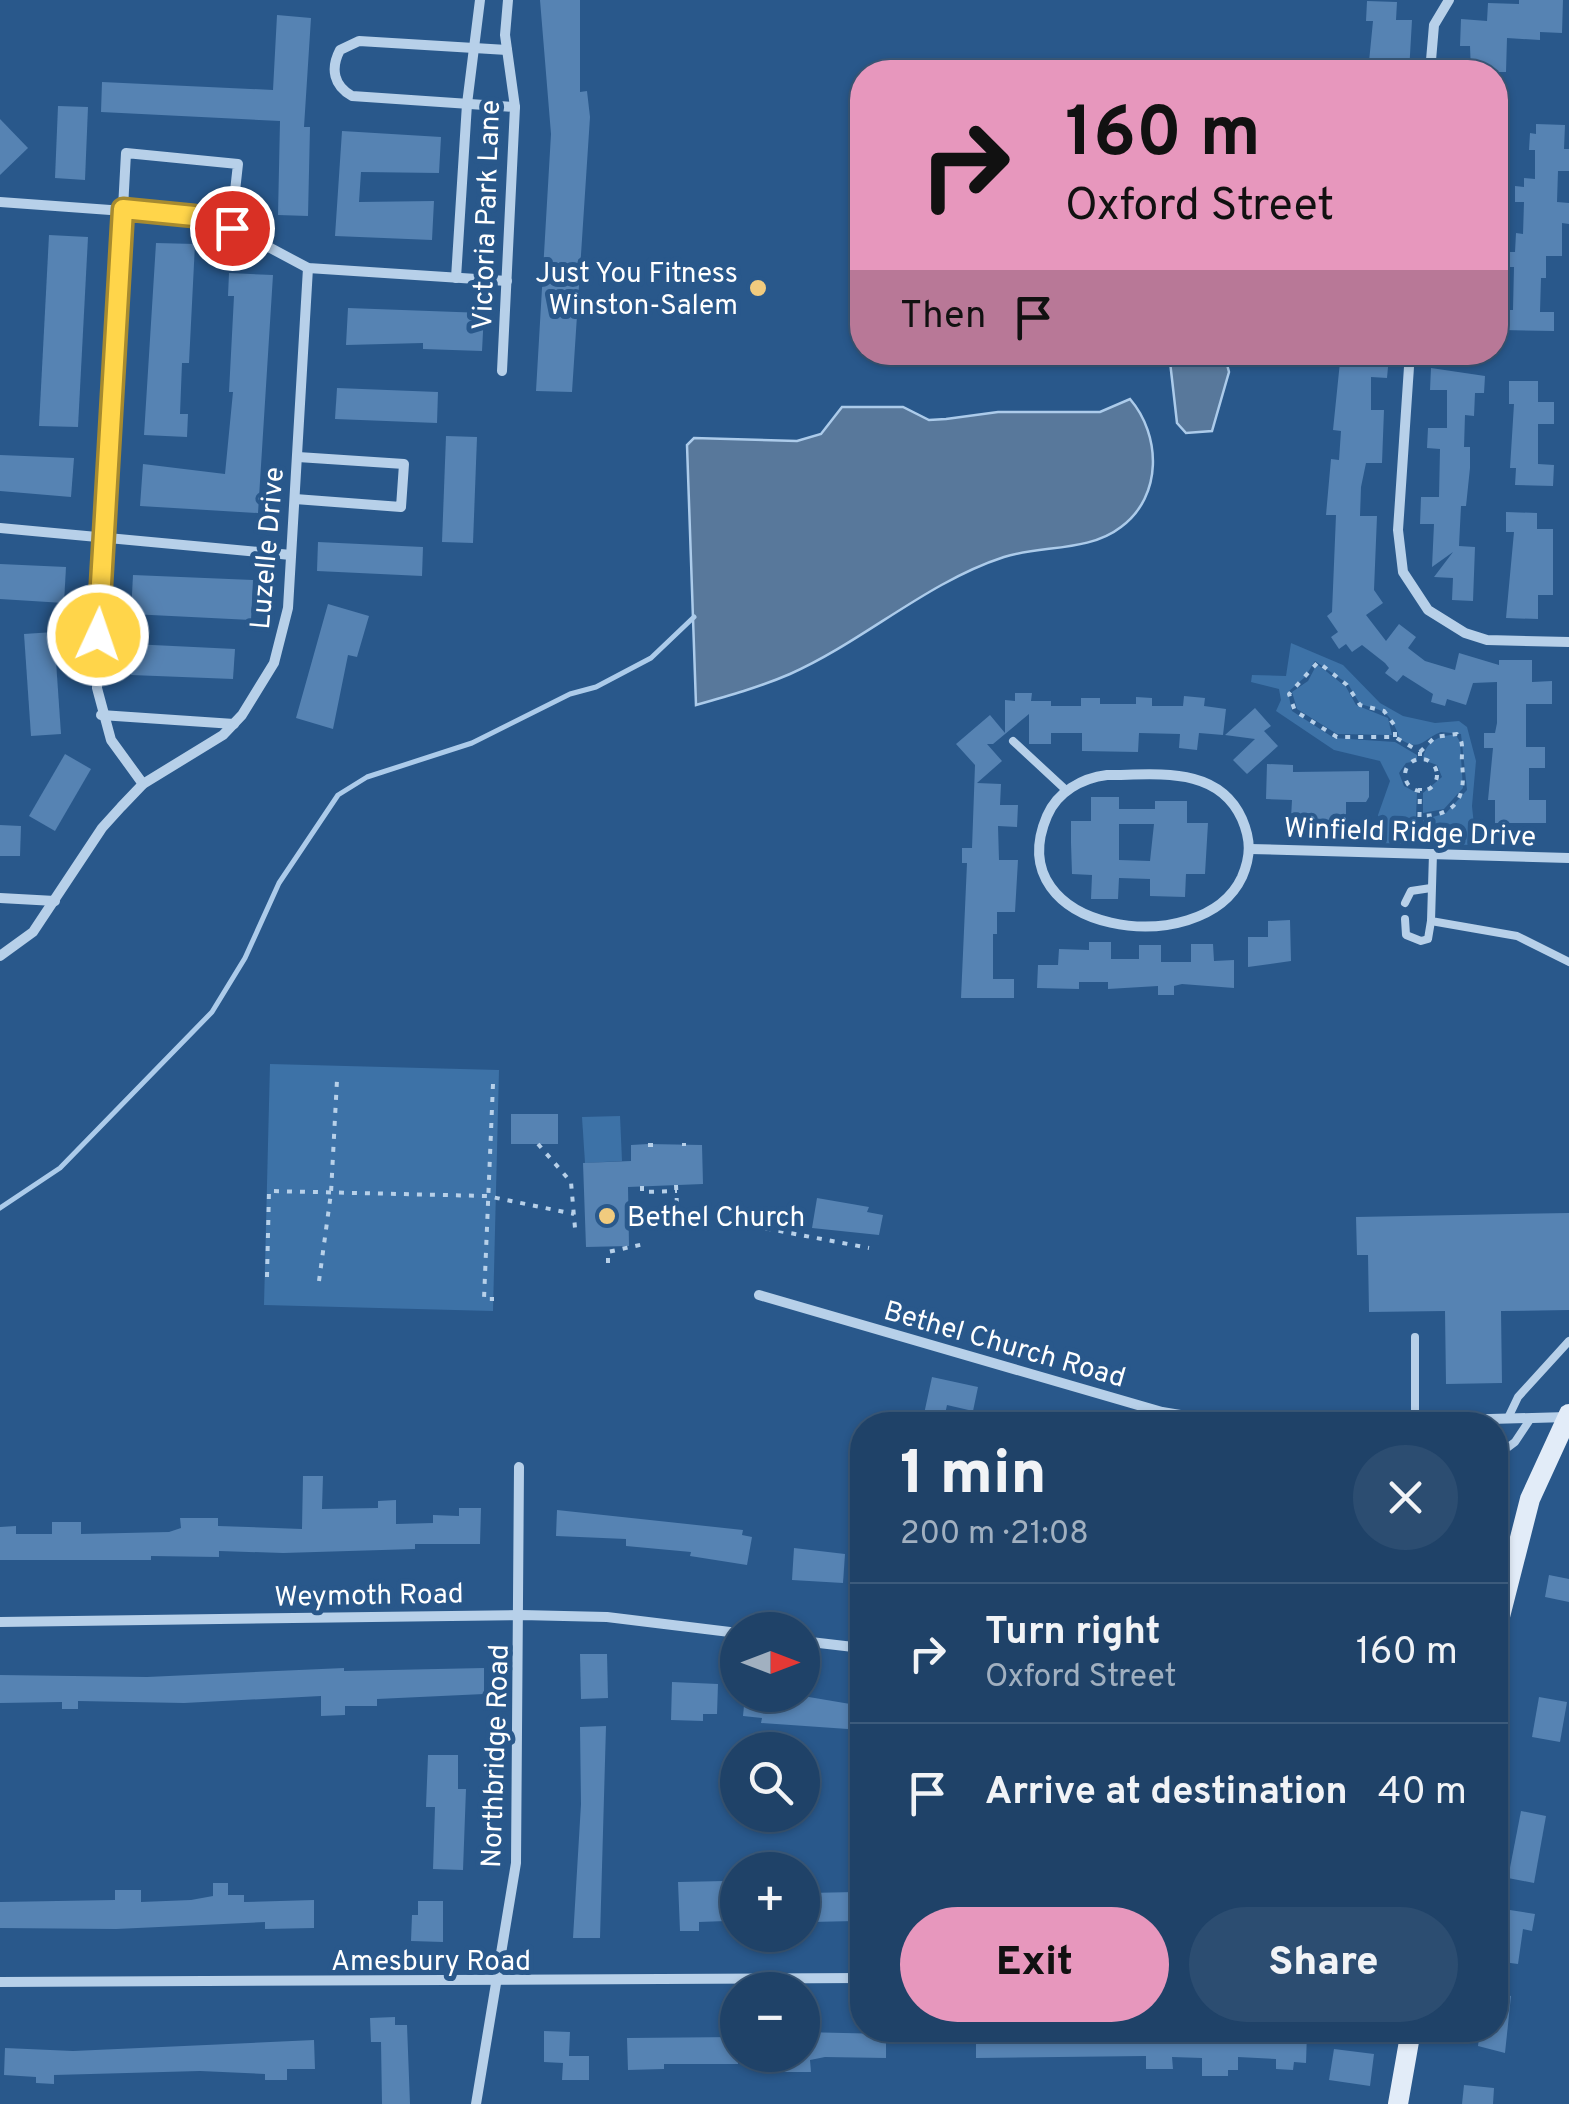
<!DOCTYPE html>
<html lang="en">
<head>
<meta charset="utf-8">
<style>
  body { margin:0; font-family:Overpass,sans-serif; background:#2c4d71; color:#f1f3f6; height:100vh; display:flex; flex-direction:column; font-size:38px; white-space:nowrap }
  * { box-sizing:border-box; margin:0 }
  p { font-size:32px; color:#a1b0c0 }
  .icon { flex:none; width:55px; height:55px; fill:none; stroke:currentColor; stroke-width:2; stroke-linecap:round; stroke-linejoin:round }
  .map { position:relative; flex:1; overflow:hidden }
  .details { position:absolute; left:850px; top:1412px; width:658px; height:630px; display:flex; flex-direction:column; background:#1f4268; border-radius:40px; box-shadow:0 2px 8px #0004,0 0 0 2px #3c5b7c }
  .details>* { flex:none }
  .top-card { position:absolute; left:850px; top:60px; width:658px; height:305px; border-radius:40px; box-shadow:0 2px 8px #0004,0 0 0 2px #3c5b7c; background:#e797bd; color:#111; overflow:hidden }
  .needle { width:65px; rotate:90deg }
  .controls { position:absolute; left:720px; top:1612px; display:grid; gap:20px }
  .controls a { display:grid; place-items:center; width:100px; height:100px; border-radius:50%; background:#1f4268; box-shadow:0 2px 8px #0004,0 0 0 2px #3c5b7c; font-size:50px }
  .pin { position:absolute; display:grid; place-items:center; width:85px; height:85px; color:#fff; margin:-42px; border:5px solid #fff; border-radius:50%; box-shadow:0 2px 10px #0007 }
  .me { position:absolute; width:110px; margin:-55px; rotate:3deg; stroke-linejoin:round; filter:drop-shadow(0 0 8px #0008) }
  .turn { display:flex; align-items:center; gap:35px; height:210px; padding:0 50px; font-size:45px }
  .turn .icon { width:130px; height:130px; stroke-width:2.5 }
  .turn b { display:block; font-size:70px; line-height:85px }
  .then { display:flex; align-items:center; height:95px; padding:0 50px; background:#0003; gap:20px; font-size:38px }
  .round { display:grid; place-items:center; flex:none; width:105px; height:105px; border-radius:52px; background:#2c4d71 }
  .headline { display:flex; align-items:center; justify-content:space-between; height:170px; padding:0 50px }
  h1 { font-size:60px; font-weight:800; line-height:75px }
  .cta { display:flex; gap:20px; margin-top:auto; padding:20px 50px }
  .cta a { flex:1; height:115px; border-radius:60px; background:#e797bd; color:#111; font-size:40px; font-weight:800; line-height:115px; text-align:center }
  .cta a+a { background:#2c4d71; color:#f1f3f6 }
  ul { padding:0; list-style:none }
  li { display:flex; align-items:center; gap:30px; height:140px; padding:0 50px; border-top:2px solid #3c5b7c }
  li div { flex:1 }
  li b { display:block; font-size:38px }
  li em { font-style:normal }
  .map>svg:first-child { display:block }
  .green { fill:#3d72a7 }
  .water { fill:#58789b; stroke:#accbea; stroke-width:2.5 }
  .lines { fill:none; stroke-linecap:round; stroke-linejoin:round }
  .stream { stroke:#accbea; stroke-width:5 }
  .building { fill:#5683b3; fill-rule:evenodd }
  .path { stroke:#b7d0e9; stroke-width:4; stroke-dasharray:5 8; stroke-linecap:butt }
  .lane { stroke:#b7d0e9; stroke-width:8 }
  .street { stroke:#b7d0e9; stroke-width:10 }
  .secondary { stroke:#e2ecf8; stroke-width:20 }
  .route-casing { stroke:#a68a30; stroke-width:25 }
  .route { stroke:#ffd54a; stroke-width:18 }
  .poi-dot { fill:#f1cb7e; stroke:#29588b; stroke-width:4 }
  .labels { text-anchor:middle; stroke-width:10; stroke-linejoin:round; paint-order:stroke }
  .street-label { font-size:28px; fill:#fff; stroke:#29588b }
  .poi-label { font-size:28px; fill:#fff; stroke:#29588b; text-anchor:end }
</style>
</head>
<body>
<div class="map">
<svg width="1569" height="2104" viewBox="0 0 1569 2104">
  <rect width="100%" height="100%" fill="#29588b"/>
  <!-- green -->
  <g class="green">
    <path d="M1291 643 1343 665 1380 703 1403 716 1435 723 1459 721 1467 727 1476 761 1472 806 1476 845 1426 844 1423 820 1446 813 1467 790 1461 734 1441 732C1421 740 1421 752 1400 739 1390 712 1386 711 1360 704L1348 684 1315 661 1305 677 1288 692 1292 711 1334 738 1395 742 1417 755V761L1406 763 1399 773 1404 786 1417 793 1415 838 1412 844 1380 843 1378 815 1390 781 1380 761 1334 750 1276 711 1281 700 1279 689 1251 682 1252 675 1286 676Z"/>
    <polygon points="1317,664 1346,687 1356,705 1388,718 1392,735 1337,734 1297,709 1292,692 1308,681"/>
    <path d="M1456 735 1460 742 1463 788 1444 809 1423 813V793L1442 777 1437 765 1423 760C1424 743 1439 734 1456 735Z"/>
    <polygon points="270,1064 499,1070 493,1311 264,1305"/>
    <polygon points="620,1116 622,1161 585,1163 582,1117"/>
  </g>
  <!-- water -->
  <g class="water">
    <polygon points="1169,353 1224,353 1229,372 1212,431 1186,433 1177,423"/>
    <path d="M1130 399C1161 435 1163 496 1121 527 1089 552 1042 545 1004 557 927 582 864 641 790 674 760 687 728 696 696 705L687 445 694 438 797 441 821 434 842 407H903L929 420 946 419 998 412H1100Z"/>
  </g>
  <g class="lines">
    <!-- stream -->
    <polyline class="stream" points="0,1208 60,1168 212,1012 245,958 279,883 338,795 367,777 472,743 570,694 596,687 651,658 694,617"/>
  </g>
  <!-- building -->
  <g class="building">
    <polygon points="540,0 580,0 580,92 587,91 590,117 572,392 536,391 551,134"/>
    <polygon points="1519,0 1563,0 1562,33 1540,32 1540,40 1507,38 1506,72 1471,72 1470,46 1460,46 1461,19 1487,21 1488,3 1519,4"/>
    <polygon points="1367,1 1397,2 1396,20 1412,20 1409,72 1368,72 1373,21 1366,21"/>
    <polygon points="277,15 311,18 304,127 310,127 308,216 278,215 280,121 101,112 102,82 273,90"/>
    <polygon points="58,106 88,107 85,180 55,178"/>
    <polygon points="0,119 28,148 0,175"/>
    <polygon points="1536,124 1565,125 1564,149 1569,149 1569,171 1558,171 1557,202 1569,203 1569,224 1562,223 1562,256 1546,256 1546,278 1541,278 1540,312 1554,312 1554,331 1503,330 1503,310 1513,310 1514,267 1506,267 1506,252 1515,252 1516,233 1523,234 1524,202 1515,202 1515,186 1524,187 1524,178 1535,179 1535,150 1529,150 1530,133 1536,134"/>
    <polygon points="342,131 441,137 439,173 361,172 359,202 434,201 432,240 335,236"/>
    <polygon points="49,235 88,237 78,427 39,426"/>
    <polygon points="156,243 195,244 189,363 182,363 180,414 188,414 187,437 144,435"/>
    <polygon points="229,273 273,275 258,513 140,506 143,464 225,474 233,392 229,392 234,296 228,296"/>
    <polygon points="348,308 484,313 482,351 423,349 423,343 346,345"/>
    <polygon points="1341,352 1389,356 1387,378 1371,377 1371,410 1384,410 1382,463 1366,463 1361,487 1360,516 1377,516 1374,590 1383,603 1366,615 1386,641 1399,624 1416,637 1408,648 1425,661 1455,670 1459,653 1499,665 1499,660 1532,660 1532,682 1552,681 1552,704 1526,704 1526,747 1545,747 1545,768 1529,768 1529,800 1546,800 1546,823 1495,823 1495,800 1488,800 1493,748 1484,748 1484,733 1495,733 1497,723 1497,682 1473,683 1466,705 1447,699 1445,706 1431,702 1433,694 1403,675 1397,682 1385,673 1389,668 1385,663 1362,645 1352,652 1346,644 1339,649 1331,637 1338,632 1327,616 1332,612 1336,515 1326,515 1331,459 1339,460 1341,431 1333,430"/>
    <polygon points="1431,368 1485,376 1484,393 1475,393 1474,416 1465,415 1464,447 1470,447 1470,468 1466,506 1461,506 1459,546 1475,547 1473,601 1452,600 1453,578 1434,577 1453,552 1432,567 1434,524 1420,524 1421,497 1439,497 1440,449 1427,448 1428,428 1447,428 1447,390 1430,390"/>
    <polygon points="1509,381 1538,381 1538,402 1554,402 1554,424 1538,424 1538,464 1554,465 1553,486 1515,485 1516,468 1510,468 1514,404 1509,404"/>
    <polygon points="337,388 438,392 437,423 335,419"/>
    <polygon points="446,436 477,437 473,543 442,542"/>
    <polygon points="0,455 74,458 71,497 0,491"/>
    <polygon points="1506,512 1537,513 1537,529 1553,529 1553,595 1538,595 1538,619 1506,618 1514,532 1506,532"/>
    <polygon points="318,542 423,547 422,576 317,571"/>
    <polygon points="0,564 66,567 64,603 0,599"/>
    <polygon points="133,575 253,580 251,620 131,614"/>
    <polygon points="328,604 369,616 357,657 348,655 333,729 296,718"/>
    <polygon points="54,632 61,734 31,736 24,634"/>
    <polygon points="132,644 235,649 233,679 131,675"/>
    <polygon points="1015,693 1032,693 1031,701 1051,701 1051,706 1081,706 1081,698 1100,698 1100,704 1136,704 1136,697 1152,698 1152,706 1183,706 1184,696 1205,698 1204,706 1226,709 1223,735 1199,733 1197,750 1179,748 1180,734 1139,733 1138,752 1082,751 1082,733 1051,733 1051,744 1029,744 1029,714 993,744 987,744 1002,761 977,783 1001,784 1000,805 1018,805 1017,827 998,826 999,860 1018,860 1015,912 997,912 997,934 993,934 993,979 1014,979 1014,998 961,998 967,863 962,863 962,848 972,848 975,765 956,744 990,715 1005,733 1005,700 1015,701"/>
    <polygon points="1255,708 1271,726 1264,731 1278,746 1247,774 1233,760 1255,739 1225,735"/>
    <polygon points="65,754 91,769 55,831 29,816"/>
    <polygon points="1267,764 1293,765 1293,772 1369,771 1369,797 1366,802 1346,802 1346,822 1291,818 1292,800 1266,799"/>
    <path d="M1091 797H1119V809H1155V801H1187V823H1208L1205 874H1186L1185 897 1150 896V879L1119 878 1118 899H1091L1092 875 1072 874 1071 843V821H1091ZM1119 824H1154L1150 861 1119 860Z"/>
    <polygon points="0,825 21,826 20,856 0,856"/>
    <polygon points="1290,920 1291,961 1248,967 1248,937 1268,937 1268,921"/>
    <polygon points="1089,942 1111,942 1111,959 1139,959 1139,945 1161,945 1161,962 1191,962 1191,944 1213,944 1214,961 1234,960 1234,988 1182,984 1174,986 1174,995 1158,995 1158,986 1108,989 1108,982 1079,982 1079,989 1037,988 1038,965 1058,965 1059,949 1089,950"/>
    <rect x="511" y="1114" width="47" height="30"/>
    <polygon points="648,1144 702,1145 703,1184 628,1187 629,1246 586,1247 583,1163 631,1161 631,1145"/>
    <polygon points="817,1198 869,1207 867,1212 883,1215 879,1235 812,1228"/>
    <polygon points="1569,1213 1569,1310 1501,1311 1502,1383 1446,1384 1445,1311 1369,1312 1368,1255 1357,1255 1356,1217"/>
    <polygon points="932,1377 978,1387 973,1411 947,1405 944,1419 924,1414"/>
    <polygon points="303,1476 323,1476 322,1509 378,1508 378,1501 396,1500 396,1524 433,1523 433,1515 459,1516 459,1508 481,1508 480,1544 415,1544 415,1549 283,1553 219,1551 219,1557 151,1556 151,1560 0,1560 0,1527 16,1526 16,1534 52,1534 52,1522 81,1522 81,1534 169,1532 181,1528 180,1518 218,1518 218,1526 302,1529"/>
    <polygon points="557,1510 743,1530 742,1535 752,1537 747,1565 690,1556 691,1552 626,1546 626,1539 556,1536"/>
    <polygon points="794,1548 845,1554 843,1583 792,1580"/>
    <polygon points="1549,1575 1569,1579 1569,1602 1545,1597"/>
    <polygon points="580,1654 607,1654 608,1698 581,1699"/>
    <polygon points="344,1668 344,1671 484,1668 484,1694 377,1699 377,1706 345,1706 345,1715 321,1716 321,1696 184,1703 78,1701 78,1709 62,1709 62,1702 0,1703 0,1675 147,1677"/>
    <polygon points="672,1682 718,1684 717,1714 703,1714 703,1721 671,1720"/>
    <polygon points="745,1695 797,1695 862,1706 862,1730 761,1723 762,1718 743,1716"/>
    <polygon points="1539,1697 1567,1702 1560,1742 1532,1737"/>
    <polygon points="606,1726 600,1938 573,1938 581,1804 580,1727"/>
    <polygon points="428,1755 458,1755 458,1789 466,1789 463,1870 433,1869 435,1807 426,1807"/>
    <polygon points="1521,1811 1546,1816 1534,1883 1508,1878"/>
    <polygon points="725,1881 726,1921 699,1922 699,1931 680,1931 678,1882"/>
    <polygon points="213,1883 228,1883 228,1895 244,1895 244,1902 314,1900 314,1928 265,1929 265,1922 116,1929 0,1928 0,1902 115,1900 115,1890 141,1890 141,1902 191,1900 213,1896"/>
    <polygon points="855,1892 856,1921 810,1922 809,1893"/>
    <polygon points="418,1901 443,1901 443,1942 411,1941 412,1915 418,1915"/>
    <polygon points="1497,1908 1535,1914 1532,1931 1523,1929 1518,1964 1495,1961"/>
    <polygon points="1495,1994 1511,1996 1505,2053 1478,2046 1480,2030 1495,2030"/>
    <polygon points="395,2017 395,2025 407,2025 410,2104 382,2104 381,2042 371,2042 370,2018"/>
    <polygon points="976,2030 1307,2032 1306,2063 1294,2062 1293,2070 1276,2069 1276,2059 1238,2057 1238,2070 1228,2070 1228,2076 1202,2076 1202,2058 1172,2057 1173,2069 1146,2069 1146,2056 976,2058"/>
    <polygon points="544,2031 570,2032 569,2056 589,2056 589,2080 562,2080 563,2063 544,2062"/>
    <polygon points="802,2032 886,2034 886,2058 825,2057 810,2060 811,2072 776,2072 776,2055 802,2055"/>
    <polygon points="738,2037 738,2064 664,2064 664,2069 628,2070 627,2038"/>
    <polygon points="314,2040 315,2069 287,2069 287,2080 265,2080 265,2074 200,2071 54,2075 54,2084 36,2083 36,2077 4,2075 5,2048 73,2051"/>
    <polygon points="1334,2049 1374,2054 1370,2086 1329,2080"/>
    <polygon points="1464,2085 1494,2088 1493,2104 1462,2104"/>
  </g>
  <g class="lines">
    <!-- path -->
    <g class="path">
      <polyline points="1395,737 1395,726 1384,711 1360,705 1347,685 1318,662 1289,694 1295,711 1337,737 1395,737 1420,752 1420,762"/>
      <path d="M1420 752 1435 737 1457 734C1465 743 1461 752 1462 764 1466 797 1457 816 1420 816"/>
      <circle cx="1421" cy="775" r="16"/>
      <polyline points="1419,843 1420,788"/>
      <polyline points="493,1084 484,1299 494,1299"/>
      <polyline points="684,1143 684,1146"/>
      <polyline points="538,1144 571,1182 575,1228"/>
      <polyline points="648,1145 659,1145"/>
      <polyline points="676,1185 678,1225"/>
      <polyline points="642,1186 642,1192 677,1191"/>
      <polyline points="753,1226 869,1248"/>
      <polyline points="608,1263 608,1252 644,1244"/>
      <polyline points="267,1277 269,1191 487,1196 574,1214"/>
      <polyline points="319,1281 331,1193 337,1080"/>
    </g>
    <!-- lane -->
    <g class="lane">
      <polyline points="1013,741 1067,791"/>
      <polyline points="1433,853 1431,921 1517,936 1569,962"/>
      <polyline points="1405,903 1411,891 1431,888"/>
      <polyline points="1405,919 1406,935 1421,941 1428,939 1431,921"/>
      <polyline points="1415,1337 1415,1421"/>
      <polyline points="1508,1418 1518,1397 1569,1341"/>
      <polyline points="1495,1457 1515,1442 1531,1418"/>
    </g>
    <!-- street -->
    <g class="street">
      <path d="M507 50 359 41 340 50C330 69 334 86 352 96L515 107"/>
      <polyline points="1430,72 1434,25 1449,0"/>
      <polyline points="0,202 193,216 231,227 308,268 507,281"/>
      <polyline points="456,278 467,104 480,0"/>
      <polyline points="1410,352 1398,530 1403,572 1428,610 1465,633 1487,640 1569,642"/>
      <polyline points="502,371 515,107 505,35 508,0"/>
      <polyline points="295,499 401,507 404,464 298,457"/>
      <polyline points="0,528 291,555"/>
      <polyline points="101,715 234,724"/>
      <path d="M1107 775C1156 775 1218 765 1242 819 1251 840 1251 856 1242 877 1202 963 997 933 1047 816 1057 792 1082 778 1107 775Z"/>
      <polyline points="143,784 111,740 97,688 126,153 238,164 231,227"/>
      <polyline points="1250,849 1569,858"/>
      <polyline points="0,898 55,901"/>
      <polyline points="0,956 33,932 102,828 121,807 143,784 223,735 242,715 274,663 288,608 308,268"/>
      <polyline points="759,1295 1162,1412 1241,1425"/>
      <polyline points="1274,1425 1567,1417"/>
      <polyline points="0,1622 521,1615 607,1617 738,1633"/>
      <polyline points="802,1641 862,1648"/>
      <polyline points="0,1982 862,1978"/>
      <polyline points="476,2104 516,1863 519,1467"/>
    </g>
    <!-- secondary -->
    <g class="secondary">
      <polyline points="1495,1636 1530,1499 1569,1414"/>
      <polyline points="1398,2104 1411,2030"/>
    </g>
  </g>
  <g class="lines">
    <!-- route casing -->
    <g class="route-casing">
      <polyline id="route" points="98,635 123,209 194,216 232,228"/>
    </g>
    <!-- route -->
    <use href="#route" class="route"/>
  </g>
  <!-- markers -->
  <g class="poi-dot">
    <circle cx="758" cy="288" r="10"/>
    <circle cx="607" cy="1216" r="10"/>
  </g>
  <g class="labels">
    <!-- street labels -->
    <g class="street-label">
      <text transform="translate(485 215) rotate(-88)" y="10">Victoria Park Lane</text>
      <text transform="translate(266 548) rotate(-85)" y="10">Luzelle Drive</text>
      <text transform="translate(1410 831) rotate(2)" y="10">Winfield Ridge Drive</text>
      <text transform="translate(1005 1343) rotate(16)" y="10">Bethel Church Road</text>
      <text transform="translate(369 1594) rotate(-1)" y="10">Weymoth Road</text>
      <text transform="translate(494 1756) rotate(-88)" y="10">Northbridge Road</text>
      <text x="431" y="1970">Amesbury Road</text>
    </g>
    <!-- poi labels -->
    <g class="poi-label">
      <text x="738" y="282">Just You Fitness<tspan x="738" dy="32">Winston-Salem</tspan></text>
      <text x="627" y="1226" text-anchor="start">Bethel Church</text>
    </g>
  </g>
</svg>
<div class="controls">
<a><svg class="needle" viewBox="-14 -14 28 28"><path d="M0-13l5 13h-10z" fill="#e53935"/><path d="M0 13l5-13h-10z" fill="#a1b0c0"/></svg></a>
<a><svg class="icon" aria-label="search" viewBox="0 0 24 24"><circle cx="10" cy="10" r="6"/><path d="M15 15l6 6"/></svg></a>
<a>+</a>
<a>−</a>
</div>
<div class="pin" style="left:232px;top:228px;background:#d93025"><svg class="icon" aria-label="arrive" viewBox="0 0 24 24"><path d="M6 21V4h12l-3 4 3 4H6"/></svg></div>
<svg class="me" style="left:98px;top:635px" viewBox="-20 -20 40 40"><circle r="17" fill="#ffd54a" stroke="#fff" stroke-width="3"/><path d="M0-11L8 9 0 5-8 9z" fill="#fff"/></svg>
<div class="top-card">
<div class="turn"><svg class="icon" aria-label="right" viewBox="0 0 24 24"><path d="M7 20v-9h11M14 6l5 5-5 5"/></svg><div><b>160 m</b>Oxford Street</div></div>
<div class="then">Then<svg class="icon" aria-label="arrive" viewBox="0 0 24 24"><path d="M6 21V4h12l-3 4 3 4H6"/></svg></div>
</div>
<section class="details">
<div class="headline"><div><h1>1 min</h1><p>200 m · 21:08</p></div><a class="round"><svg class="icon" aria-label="close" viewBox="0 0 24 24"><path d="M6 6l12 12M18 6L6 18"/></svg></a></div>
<ul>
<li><svg class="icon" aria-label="right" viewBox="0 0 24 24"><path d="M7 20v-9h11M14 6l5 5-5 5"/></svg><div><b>Turn right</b><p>Oxford Street</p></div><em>160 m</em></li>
<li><svg class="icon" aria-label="arrive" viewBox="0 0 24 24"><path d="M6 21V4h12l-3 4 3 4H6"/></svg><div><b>Arrive at destination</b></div><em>40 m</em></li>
</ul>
<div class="cta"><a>Exit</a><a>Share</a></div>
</section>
</div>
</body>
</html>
